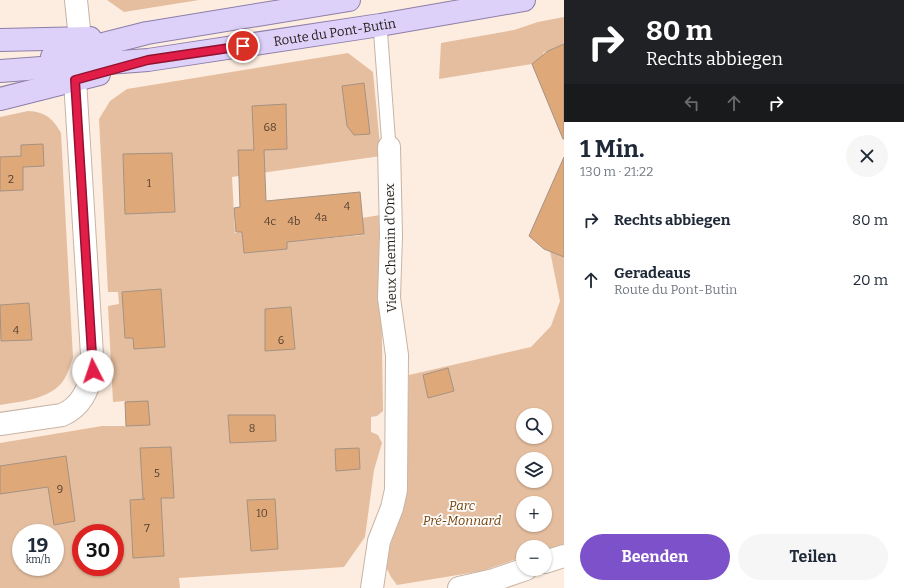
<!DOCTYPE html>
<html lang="de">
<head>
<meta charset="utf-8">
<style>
  body { margin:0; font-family:Bitter,serif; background:#f6f6f7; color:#1f2937; height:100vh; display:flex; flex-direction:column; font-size:15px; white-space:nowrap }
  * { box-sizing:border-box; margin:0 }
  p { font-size:13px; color:#747a83 }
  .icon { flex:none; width:22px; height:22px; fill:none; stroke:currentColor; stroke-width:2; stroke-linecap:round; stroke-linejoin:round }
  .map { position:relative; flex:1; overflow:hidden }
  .drawer { display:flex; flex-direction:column; background:#fff; width:340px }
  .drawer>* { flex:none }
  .banner { background:#202124; color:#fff; overflow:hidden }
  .buttons { position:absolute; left:516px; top:408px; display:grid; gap:8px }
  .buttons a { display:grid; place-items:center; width:36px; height:36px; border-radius:50%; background:#fff; box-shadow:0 1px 3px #0004; font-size:20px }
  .speed { position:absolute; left:12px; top:524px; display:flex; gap:8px; font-size:20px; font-weight:700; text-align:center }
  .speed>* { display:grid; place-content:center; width:52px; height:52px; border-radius:50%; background:#fff; box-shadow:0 1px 3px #0004; line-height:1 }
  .speed small { font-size:10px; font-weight:400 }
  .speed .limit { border:6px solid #d22; background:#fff; color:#111 }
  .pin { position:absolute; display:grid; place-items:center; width:34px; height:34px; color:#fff; margin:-17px; border:2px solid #fff; border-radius:50%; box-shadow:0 1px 4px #0007 }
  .me { position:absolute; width:44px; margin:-22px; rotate:356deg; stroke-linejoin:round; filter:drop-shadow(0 0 3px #0008) }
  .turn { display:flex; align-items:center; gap:14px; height:84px; padding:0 16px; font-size:18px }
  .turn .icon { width:52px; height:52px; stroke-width:2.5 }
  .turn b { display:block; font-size:28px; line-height:34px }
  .lanes { display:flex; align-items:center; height:38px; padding:0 16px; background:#0003; justify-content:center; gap:20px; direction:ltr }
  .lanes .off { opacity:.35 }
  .round { display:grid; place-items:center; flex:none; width:42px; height:42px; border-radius:21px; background:#f6f6f7 }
  .summary { display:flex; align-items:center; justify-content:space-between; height:68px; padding:0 16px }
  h1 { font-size:24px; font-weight:700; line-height:30px }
  .primary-button { display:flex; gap:8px; margin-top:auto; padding:8px 16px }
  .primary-button a { flex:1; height:46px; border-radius:24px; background:#7d51c9; color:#fff; font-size:16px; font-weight:700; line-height:46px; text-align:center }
  .primary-button a+a { background:#f6f6f7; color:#1f2937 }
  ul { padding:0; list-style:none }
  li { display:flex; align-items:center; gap:12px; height:60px; padding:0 16px }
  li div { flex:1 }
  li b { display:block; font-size:15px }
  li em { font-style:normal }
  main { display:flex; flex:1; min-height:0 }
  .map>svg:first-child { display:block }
  .green { fill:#e5be9f; fill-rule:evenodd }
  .building { fill:#dfa879; stroke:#a49283 }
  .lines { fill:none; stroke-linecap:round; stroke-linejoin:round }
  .service-casing { stroke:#c7b4a5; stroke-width:15 }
  .minor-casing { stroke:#c7b4a5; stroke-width:24 }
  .primary-casing { stroke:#8d7ea8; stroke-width:24 }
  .service { stroke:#fff; stroke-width:13 }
  .minor { stroke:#fff; stroke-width:22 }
  .primary { stroke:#ddd1fa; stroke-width:22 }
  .route-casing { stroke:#92132f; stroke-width:10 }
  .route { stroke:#e11d48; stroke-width:7 }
  .labels { text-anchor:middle; stroke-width:3.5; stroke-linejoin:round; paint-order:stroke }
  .number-label { font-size:11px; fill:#523f2f }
  .street-label { font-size:13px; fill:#231c16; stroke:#fdfdfd }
  .park-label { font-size:13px; font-style:italic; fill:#77440a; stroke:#fdfdfd }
</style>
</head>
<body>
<main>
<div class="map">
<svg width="564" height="588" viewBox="0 0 564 588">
  <rect width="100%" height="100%" fill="#fdede0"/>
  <!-- green -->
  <g class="green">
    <polygon points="107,0 199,0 124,12"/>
    <polygon points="564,17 564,44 543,53 543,55 532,64 439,79 441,43 514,30 538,22"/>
    <path d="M348 53 373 72 381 156 232 177 235 233 242 232 244 253 287 249V242L364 235 362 218 380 215 383 411 377 416 371 417V432L378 435 382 443 374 470 365 537 344 567 179 578 180 588H0V443L102 426H126L125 401 113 402 108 306 119 304 118 292H108L99 119 110 101 127 89ZM21 533H55V567H21ZM81 533H115V567H81Z"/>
    <path d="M28 111C45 112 53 118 61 133L73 358C71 363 69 370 66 376 55 399 23 401 0 405V117Z"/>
    <path d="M550 251 564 257V544L545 550V547H523V557L482 571 397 585 391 577 386 567 388 553 397 524 406 475 409 375 531 347 551 326 560 301ZM523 415H545V437H523ZM523 459H545V481H523ZM523 503H545V525H523Z"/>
  </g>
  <!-- building -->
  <g class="building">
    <polygon points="564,44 564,139 563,139 532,64 548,51"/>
    <polygon points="364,83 370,134 354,135 347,126 342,86"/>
    <polygon points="286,104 287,149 264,150 266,201 360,192 364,234 287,242 287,249 244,253 242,232 236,232 234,208 240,207 238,150 254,150 252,106"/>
    <polygon points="43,144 44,166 23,167 23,190 0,191 0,157 21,156 21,145"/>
    <polygon points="172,153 175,212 125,214 123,154"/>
    <polygon points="564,157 564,257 544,249 529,236"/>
    <polygon points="161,289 165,347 134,349 133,338 125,338 122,292"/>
    <polygon points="29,303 32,340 1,341 0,305"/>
    <polygon points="291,307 295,349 265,351 265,309"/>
    <polygon points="448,368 454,391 428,398 423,375"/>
    <polygon points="148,401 150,425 126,426 125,402"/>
    <polygon points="228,415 275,415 276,441 230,443"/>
    <polygon points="171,447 174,498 161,498 164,556 133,558 130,500 145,499 143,499 140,448"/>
    <polygon points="359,448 360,469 336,471 335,449"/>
    <polygon points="66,456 75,521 54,525 48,487 0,494 0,466"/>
    <polygon points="275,499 278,549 251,551 247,500"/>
  </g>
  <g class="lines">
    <!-- service casing -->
    <g class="service-casing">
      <polyline id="service" points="380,25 389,147"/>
    </g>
    <!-- minor casing -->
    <g class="minor-casing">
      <g id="minor">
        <polyline points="76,0 80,39"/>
        <path d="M0 424 62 415C81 407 88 390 93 371L75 80"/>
        <polyline points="545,562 564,556"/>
        <polyline points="372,588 379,541 392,508 396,490 397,355 389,298 391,235 389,147"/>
        <polyline points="459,588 494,580 526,569"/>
      </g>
    </g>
    <!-- primary casing -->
    <g class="primary-casing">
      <g id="primary">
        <polyline points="0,40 90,38"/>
        <polyline points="52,57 147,33 349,0"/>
        <path id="s1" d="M0 71 148 60 380 25 524 0"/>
        <polyline points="0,99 99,74"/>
      </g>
    </g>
    <!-- service -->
    <use href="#service" class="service"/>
    <!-- minor -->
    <use href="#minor" class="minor"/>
    <!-- primary -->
    <use href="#primary" class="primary"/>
  </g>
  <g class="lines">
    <!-- route casing -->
    <g class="route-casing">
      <polyline id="route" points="93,371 75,80 148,60 243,46"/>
    </g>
    <!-- route -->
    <use href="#route" class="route"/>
  </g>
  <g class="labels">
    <!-- number labels -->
    <g class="number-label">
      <text x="270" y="131">68</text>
      <text x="11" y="183">2</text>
      <text x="149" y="187">1</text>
      <text x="347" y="210">4</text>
      <text x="321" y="221">4a</text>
      <text x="270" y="225">4c</text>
      <text x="294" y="225">4b</text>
      <text x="16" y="334">4</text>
      <text x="281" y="344">6</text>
      <text x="252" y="432">8</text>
      <text x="157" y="477">5</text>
      <text x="60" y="493">9</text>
      <text x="262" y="517">10</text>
      <text x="147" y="532">7</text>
    </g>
    <!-- street labels -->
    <g class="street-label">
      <text dy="5" stroke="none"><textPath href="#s1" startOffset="337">Route du Pont-Butin</textPath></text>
      <text transform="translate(390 248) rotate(-91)" y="5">Vieux Chemin d'Onex</text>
    </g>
    <!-- park labels -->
    <g class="park-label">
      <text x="462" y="510">Parc<tspan x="462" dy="15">Pré-Monnard</tspan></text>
    </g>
  </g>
</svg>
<div class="buttons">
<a><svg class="icon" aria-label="search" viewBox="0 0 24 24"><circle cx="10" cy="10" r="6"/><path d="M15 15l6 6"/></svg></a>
<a><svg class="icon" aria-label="layers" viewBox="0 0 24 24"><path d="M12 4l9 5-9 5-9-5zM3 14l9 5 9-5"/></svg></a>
<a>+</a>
<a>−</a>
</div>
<div class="speed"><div>19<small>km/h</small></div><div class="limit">30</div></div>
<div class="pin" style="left:243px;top:46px;background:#d93025"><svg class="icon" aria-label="arrive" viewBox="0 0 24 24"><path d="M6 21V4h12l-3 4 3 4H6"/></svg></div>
<svg class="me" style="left:93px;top:371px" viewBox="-20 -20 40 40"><circle r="19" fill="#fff"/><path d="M0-13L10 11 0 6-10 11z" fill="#e11d48"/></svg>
</div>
<section class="drawer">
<div class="banner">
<div class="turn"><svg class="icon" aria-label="right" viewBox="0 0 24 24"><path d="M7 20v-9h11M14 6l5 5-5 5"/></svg><div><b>80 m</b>Rechts abbiegen</div></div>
<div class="lanes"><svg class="icon off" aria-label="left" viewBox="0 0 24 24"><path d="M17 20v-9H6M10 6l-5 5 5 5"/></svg><svg class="icon off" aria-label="ahead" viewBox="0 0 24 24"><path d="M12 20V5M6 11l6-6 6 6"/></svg><svg class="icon" aria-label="right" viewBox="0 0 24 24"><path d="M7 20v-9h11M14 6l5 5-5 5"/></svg></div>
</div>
<div class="summary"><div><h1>1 Min.</h1><p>130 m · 21:22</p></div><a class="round"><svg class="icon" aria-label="close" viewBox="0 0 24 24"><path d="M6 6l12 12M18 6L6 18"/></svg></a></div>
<ul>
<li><svg class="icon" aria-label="right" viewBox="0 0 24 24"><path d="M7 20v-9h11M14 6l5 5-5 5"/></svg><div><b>Rechts abbiegen</b></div><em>80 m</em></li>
<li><svg class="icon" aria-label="ahead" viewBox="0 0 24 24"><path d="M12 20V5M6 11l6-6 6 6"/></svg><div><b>Geradeaus</b><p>Route du Pont-Butin</p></div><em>20 m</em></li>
</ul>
<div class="primary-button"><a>Beenden</a><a>Teilen</a></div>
</section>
</main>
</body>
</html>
